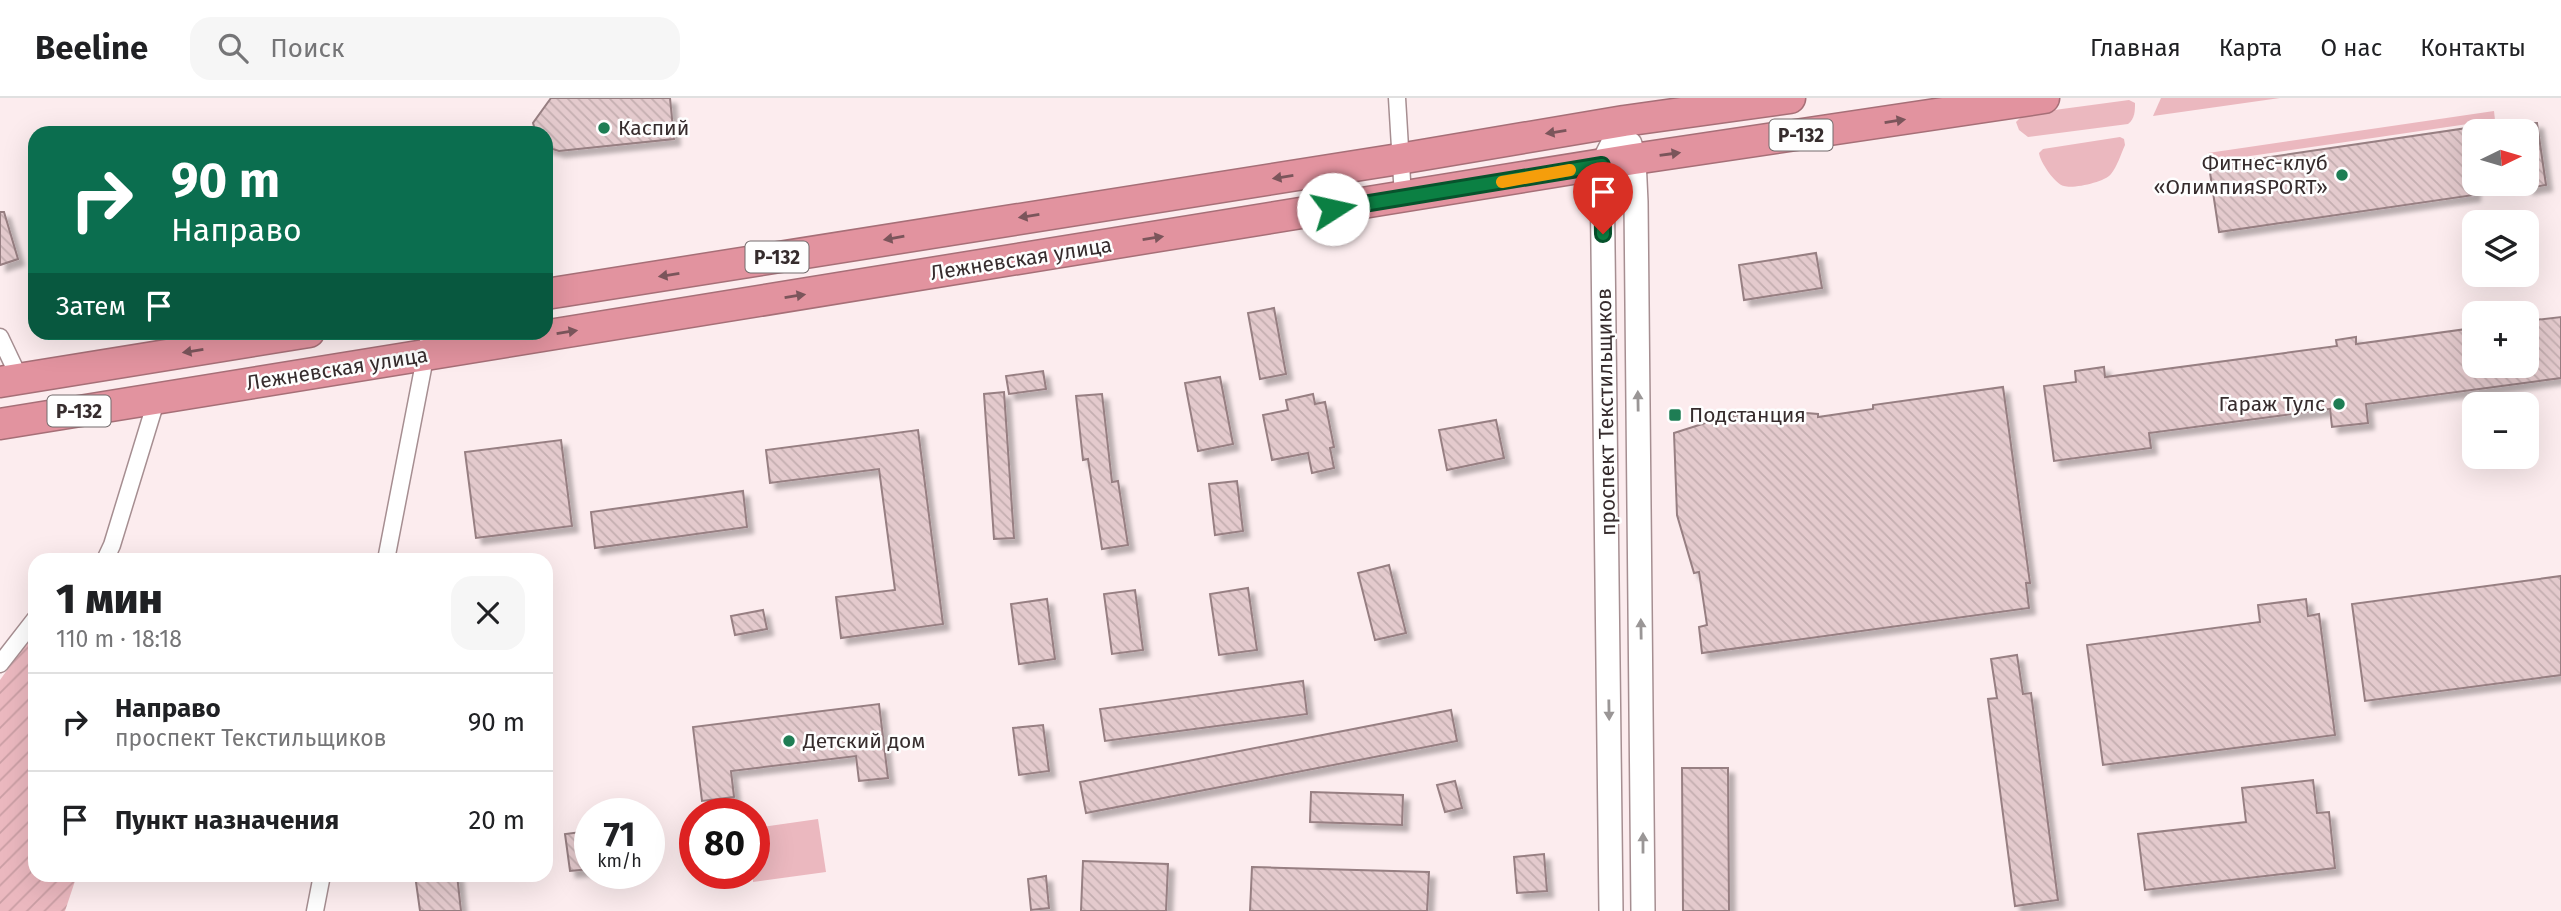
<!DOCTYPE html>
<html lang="ru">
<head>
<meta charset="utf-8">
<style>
  body { margin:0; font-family:"Fira Sans",sans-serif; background:#f6f6f6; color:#202124; height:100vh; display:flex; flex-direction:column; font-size:26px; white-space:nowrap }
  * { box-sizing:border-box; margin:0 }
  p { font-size:23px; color:#757577 }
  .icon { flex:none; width:38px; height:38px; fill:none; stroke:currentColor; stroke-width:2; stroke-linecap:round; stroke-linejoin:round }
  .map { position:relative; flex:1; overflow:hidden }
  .side { position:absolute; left:28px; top:455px; width:525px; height:329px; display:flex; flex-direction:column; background:#fff; border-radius:21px; box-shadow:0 7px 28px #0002 }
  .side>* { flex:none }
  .top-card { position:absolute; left:28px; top:28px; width:525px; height:214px; border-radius:21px; box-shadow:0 7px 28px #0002; background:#0b6e4f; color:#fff; overflow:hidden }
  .needle { width:46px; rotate:85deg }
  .tools { position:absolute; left:2462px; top:21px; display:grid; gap:14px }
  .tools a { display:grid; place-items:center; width:77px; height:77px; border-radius:14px; background:#fff; box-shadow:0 7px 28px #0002; font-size:35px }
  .speed { position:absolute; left:574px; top:700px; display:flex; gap:14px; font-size:35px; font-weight:700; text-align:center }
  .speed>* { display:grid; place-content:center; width:91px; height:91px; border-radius:50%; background:#fff; box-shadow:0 7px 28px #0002; line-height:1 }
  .speed small { font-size:18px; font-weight:400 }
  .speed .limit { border:10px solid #d22; background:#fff; color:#111 }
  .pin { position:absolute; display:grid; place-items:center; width:60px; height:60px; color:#fff; margin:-72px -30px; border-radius:50% 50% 50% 0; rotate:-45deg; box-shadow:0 0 7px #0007 }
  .pin .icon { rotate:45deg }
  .me { position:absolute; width:77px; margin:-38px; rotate:80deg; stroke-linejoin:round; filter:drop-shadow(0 0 5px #0008) }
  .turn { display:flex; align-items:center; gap:24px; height:147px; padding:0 28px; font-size:32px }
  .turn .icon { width:91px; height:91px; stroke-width:2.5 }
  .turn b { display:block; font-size:49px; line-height:60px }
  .then { display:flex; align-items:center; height:66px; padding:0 28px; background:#0003; gap:14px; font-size:26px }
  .round { display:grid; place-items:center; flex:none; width:74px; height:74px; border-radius:21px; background:#f6f6f6 }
  .head { display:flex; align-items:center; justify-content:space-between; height:119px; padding:0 28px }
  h1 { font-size:42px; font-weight:800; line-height:52px }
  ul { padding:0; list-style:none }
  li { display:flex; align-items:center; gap:21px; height:98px; padding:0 28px; border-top:2px solid #e0e0e0 }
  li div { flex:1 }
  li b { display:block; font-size:26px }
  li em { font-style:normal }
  header { display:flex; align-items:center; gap:42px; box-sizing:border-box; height:98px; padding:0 35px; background:#fff; border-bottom:2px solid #e0e0e0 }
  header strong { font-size:33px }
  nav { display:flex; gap:38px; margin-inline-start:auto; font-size:24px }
  .search { width:490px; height:63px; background:#f6f6f6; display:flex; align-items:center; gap:18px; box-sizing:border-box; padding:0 24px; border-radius:21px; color:#757577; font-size:26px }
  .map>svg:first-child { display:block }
  .green { fill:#ebb8bf }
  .garden { fill:url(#garden-furrows) }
  .building { fill:url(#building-back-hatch); stroke:#977f82; stroke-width:2; filter:url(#shadow) }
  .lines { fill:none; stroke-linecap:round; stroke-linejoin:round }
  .street-casing { stroke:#a68e91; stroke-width:19 }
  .secondary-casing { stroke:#a68e91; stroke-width:26 }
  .highway-casing { stroke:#a66f77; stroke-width:33 }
  .street { stroke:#fff; stroke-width:16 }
  .secondary { stroke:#fff; stroke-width:23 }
  .highway { stroke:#e2939f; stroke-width:30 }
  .oneway { fill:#7b555b }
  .oneway2 { fill:#9a9696 }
  .route-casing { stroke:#07532c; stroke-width:18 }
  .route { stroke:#0b8043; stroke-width:12 }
  .slow { stroke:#f59e0b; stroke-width:12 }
  .poi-dot { fill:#1e7d54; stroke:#fefefe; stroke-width:2.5 }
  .labels { text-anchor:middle; stroke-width:5; stroke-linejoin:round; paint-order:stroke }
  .shield { fill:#fefefe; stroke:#726b6c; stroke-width:2 }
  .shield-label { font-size:19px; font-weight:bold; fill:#362c2d }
  .poi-label { font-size:21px; fill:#362c2d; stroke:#fefefe; text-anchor:start }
  .street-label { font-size:21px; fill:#362c2d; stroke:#fefefe }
</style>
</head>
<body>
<header>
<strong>Beeline</strong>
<div class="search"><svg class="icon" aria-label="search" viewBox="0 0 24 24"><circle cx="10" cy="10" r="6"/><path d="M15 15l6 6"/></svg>Поиск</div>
<nav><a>Главная</a><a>Карта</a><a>О нас</a><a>Контакты</a></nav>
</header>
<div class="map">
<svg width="2561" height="813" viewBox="0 0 2561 813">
  <defs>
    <pattern id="garden-furrows" width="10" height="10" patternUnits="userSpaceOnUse" patternTransform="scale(1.75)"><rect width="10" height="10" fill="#ebb8bf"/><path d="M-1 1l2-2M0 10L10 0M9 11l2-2" fill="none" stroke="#ca9ea4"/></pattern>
    <pattern id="building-back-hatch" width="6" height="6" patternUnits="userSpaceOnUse" patternTransform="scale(1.75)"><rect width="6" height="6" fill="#e4cacd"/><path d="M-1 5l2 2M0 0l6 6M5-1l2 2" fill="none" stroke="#c4aeb0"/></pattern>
    <filter id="shadow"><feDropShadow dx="6" dy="6" stdDeviation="2" flood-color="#0004"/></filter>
  </defs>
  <rect width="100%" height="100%" fill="#fcecee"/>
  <!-- green -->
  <g class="green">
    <polygon points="2161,0 2280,0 2153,18"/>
    <path d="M2129 2 2135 5C2135 12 2135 21 2128 26L2028 39 2019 32 2016 24 2024 16Z"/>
    <polygon points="2494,13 2495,22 2209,64 2208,55"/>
    <path d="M2120 39 2124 41 2125 47C2121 56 2117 69 2111 76 2105 84 2074 91 2064 88 2055 86 2040 64 2039 55L2043 51Z"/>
    <polygon points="818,721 826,774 753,784 754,730"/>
  </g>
  <!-- garden -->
  <polygon class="garden" points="35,533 35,777 77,777 65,813 0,813 0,582"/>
  <!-- building -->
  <g class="building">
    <polygon points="551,0 670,0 674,41 559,53 546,49 546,35 536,35 533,25"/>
    <polygon points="2527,25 2537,25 2546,87 2527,90"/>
    <polygon points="2474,29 2474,97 2219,134 2209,68"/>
    <polygon points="0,114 4,114 18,161 0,167"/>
    <polygon points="1816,155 1822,190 1744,202 1739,167"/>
    <polygon points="1274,210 1286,276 1260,281 1248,215"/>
    <polygon points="2561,219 2561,280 2366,306 2368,325 2332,329 2330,311 2149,335 2151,350 2054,363 2044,288 2076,284 2075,273 2104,269 2105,279 2337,248 2336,242 2356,239 2356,246 2474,230 2474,268 2527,268 2527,223"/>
    <polygon points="1043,273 1046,291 1009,296 1006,278"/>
    <polygon points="1220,279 1233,346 1198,353 1185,285"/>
    <polygon points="2003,289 2030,485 2026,485 2029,510 1702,555 1699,529 1707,527 1699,474 1694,475 1677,417 1674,335 1721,320 1745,316 1793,314 1818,316 1818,319 1873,311 1873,307"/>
    <polygon points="1004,294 1014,440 994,441 984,296"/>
    <polygon points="1102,296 1112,384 1118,383 1128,447 1102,451 1088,361 1083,362 1076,298"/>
    <polygon points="1313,296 1315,306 1325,304 1334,349 1330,350 1334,370 1312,375 1308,355 1272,362 1263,317 1288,312 1286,302"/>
    <polygon points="1496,322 1504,360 1447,372 1439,332"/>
    <polygon points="918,332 943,526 841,540 836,499 895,492 879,371 770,385 766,352"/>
    <polygon points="561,342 572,428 476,440 465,354"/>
    <polygon points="1237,383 1243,433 1215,437 1209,386"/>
    <polygon points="743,393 747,429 595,450 591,414"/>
    <polygon points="1389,467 1406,535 1375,542 1358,475"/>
    <polygon points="2561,478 2561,577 2365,603 2352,506"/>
    <polygon points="1248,490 1257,552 1219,557 1210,496"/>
    <polygon points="1135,492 1143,552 1112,556 1104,496"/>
    <polygon points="1047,501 1055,561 1019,566 1011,506"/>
    <polygon points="2306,501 2308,518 2319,516 2335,637 2103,667 2087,547 2260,524 2258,507"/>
    <polygon points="763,512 767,531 735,537 731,518"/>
    <polygon points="2017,557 2023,596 2031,595 2058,802 2015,808 1988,601 1997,600 1991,561"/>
    <polygon points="1303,583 1307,616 1105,643 1100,611"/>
    <polygon points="879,606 888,680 859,683 856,658 731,673 734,699 702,703 693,629"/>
    <polygon points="1451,612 1457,643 1086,715 1080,684"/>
    <polygon points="1043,627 1049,673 1019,677 1013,630"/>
    <polygon points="1682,670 1728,670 1729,813 1683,813"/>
    <polygon points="2313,682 2317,715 2329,714 2335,770 2145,792 2138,736 2246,724 2242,690"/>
    <polygon points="1455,683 1462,710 1445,714 1437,687"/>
    <polygon points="1311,694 1403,697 1402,727 1310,724"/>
    <polygon points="590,733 590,771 570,773 565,736"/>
    <polygon points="1544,756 1547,793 1517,795 1514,759"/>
    <polygon points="1083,763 1168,766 1166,813 1081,813"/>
    <polygon points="1252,769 1429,774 1427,813 1250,813"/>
    <polygon points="415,777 457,777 461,813 420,813"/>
    <polygon points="1046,778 1049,810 1031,812 1028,781"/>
  </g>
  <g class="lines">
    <!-- street casing -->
    <g class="street-casing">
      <g id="street">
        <polyline points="1397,0 1403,99"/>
        <polyline points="0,239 19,279 23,280"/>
        <polyline points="105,462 112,447 157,300"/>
        <polyline points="386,462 430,234"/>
        <polyline points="0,566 35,521"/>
        <polyline points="315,813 322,777"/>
      </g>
    </g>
    <!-- secondary casing -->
    <g class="secondary-casing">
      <g id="secondary">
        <polyline points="1630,46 1634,61 1636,104 1643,813"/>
        <polyline points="1611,813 1602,67 1624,23"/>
      </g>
    </g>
    <!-- highway casing -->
    <g class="highway-casing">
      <g id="highway">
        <polyline points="546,196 1399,61 1624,23 1790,0"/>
        <polyline points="0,284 309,234"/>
        <polyline points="0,326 1634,61 2044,0"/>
      </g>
    </g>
    <!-- street -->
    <use href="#street" class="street"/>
    <!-- secondary -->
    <use href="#secondary" class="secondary"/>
    <!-- highway -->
    <use href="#highway" class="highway"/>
  </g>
  <!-- one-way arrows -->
  <defs><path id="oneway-solid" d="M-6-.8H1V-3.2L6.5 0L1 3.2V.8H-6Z" transform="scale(1.75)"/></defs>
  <g class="oneway">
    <use href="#oneway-solid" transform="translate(1895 23) rotate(-9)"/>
    <use href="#oneway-solid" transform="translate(1556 34) rotate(171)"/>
    <use href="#oneway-solid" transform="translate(1670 56) rotate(-8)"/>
    <use href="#oneway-solid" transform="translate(1283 79) rotate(171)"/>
    <use href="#oneway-solid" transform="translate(1029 118) rotate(171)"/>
    <use href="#oneway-solid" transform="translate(894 140) rotate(170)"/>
    <use href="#oneway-solid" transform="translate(1153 140) rotate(-9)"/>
    <use href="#oneway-solid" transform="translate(669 177) rotate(171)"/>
    <use href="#oneway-solid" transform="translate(795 198) rotate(-9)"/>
    <use href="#oneway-solid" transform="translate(567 234) rotate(-9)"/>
    <use href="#oneway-solid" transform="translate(193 253) rotate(171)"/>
  </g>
  <g class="oneway2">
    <use href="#oneway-solid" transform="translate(1638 303) rotate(-91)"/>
    <use href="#oneway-solid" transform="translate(1641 531) rotate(-91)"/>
    <use href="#oneway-solid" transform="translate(1609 612) rotate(89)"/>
    <use href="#oneway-solid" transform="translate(1643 745) rotate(-90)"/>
  </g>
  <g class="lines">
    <!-- route casing -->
    <g class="route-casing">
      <polyline id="route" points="1333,111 1602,67 1603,136"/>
    </g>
    <!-- route -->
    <use href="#route" class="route"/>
    <!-- slow -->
    <polyline class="slow" points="1502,84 1570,72"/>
  </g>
  <!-- markers -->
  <g class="poi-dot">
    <circle cx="604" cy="30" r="7"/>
    <circle cx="2342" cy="77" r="7"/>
    <circle cx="2339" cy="306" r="7"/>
    <rect x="1668" y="310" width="14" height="14" rx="3.5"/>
    <circle cx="789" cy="643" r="7"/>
  </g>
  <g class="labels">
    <!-- shield labels -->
    <g class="shield">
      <rect x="1769.5" y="21.5" width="63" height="31" rx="5"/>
      <rect x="745.5" y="143.5" width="63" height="31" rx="5"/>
      <rect x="47.5" y="297.5" width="63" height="31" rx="5"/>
    </g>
    <g class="shield-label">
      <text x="1801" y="44">Р-132</text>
      <text x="777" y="166">Р-132</text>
      <text x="79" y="320">Р-132</text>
    </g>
    <!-- poi labels -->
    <g class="poi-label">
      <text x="618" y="37">Каспий</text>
      <text x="2328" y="72" text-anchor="end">Фитнес-клуб<tspan x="2328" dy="24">«ОлимпияSPORT»</tspan></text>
      <text x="2325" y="313" text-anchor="end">Гараж Тулс</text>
      <text x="1689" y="324">Подстанция</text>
      <text x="803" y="650">Детский дом</text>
    </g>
    <!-- street labels -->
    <g class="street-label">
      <text transform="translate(1021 161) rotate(-9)" y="7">Лежневская улица</text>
      <text transform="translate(337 271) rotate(-9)" y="7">Лежневская улица</text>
      <text transform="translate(1606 314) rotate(-91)" y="7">проспект Текстильщиков</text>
    </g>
  </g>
</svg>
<div class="tools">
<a><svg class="needle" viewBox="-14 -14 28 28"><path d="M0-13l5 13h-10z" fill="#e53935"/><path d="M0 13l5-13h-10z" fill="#757577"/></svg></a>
<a><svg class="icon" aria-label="layers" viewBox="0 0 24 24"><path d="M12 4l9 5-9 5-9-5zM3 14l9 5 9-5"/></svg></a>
<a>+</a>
<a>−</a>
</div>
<div class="speed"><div>71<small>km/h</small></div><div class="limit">80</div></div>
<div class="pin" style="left:1603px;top:136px;background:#d93025"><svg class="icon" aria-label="arrive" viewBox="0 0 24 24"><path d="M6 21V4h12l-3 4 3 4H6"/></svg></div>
<svg class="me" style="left:1333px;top:111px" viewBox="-20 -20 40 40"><circle r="19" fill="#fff"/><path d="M0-13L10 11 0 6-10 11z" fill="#0b8043"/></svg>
<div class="top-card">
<div class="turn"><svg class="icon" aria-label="right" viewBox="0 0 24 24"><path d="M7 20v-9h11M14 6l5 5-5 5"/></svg><div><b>90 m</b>Направо</div></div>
<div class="then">Затем<svg class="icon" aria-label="arrive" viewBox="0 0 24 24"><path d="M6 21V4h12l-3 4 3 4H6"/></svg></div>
</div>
<section class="side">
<div class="head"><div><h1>1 мин</h1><p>110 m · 18:18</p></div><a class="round"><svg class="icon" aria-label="close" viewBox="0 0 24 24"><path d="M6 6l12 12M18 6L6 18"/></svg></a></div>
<ul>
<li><svg class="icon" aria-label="right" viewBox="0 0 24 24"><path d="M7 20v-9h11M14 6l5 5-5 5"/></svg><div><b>Направо</b><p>проспект Текстильщиков</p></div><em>90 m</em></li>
<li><svg class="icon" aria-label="arrive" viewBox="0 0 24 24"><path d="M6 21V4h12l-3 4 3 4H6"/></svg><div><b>Пункт назначения</b></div><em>20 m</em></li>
</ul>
</section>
</div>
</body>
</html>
